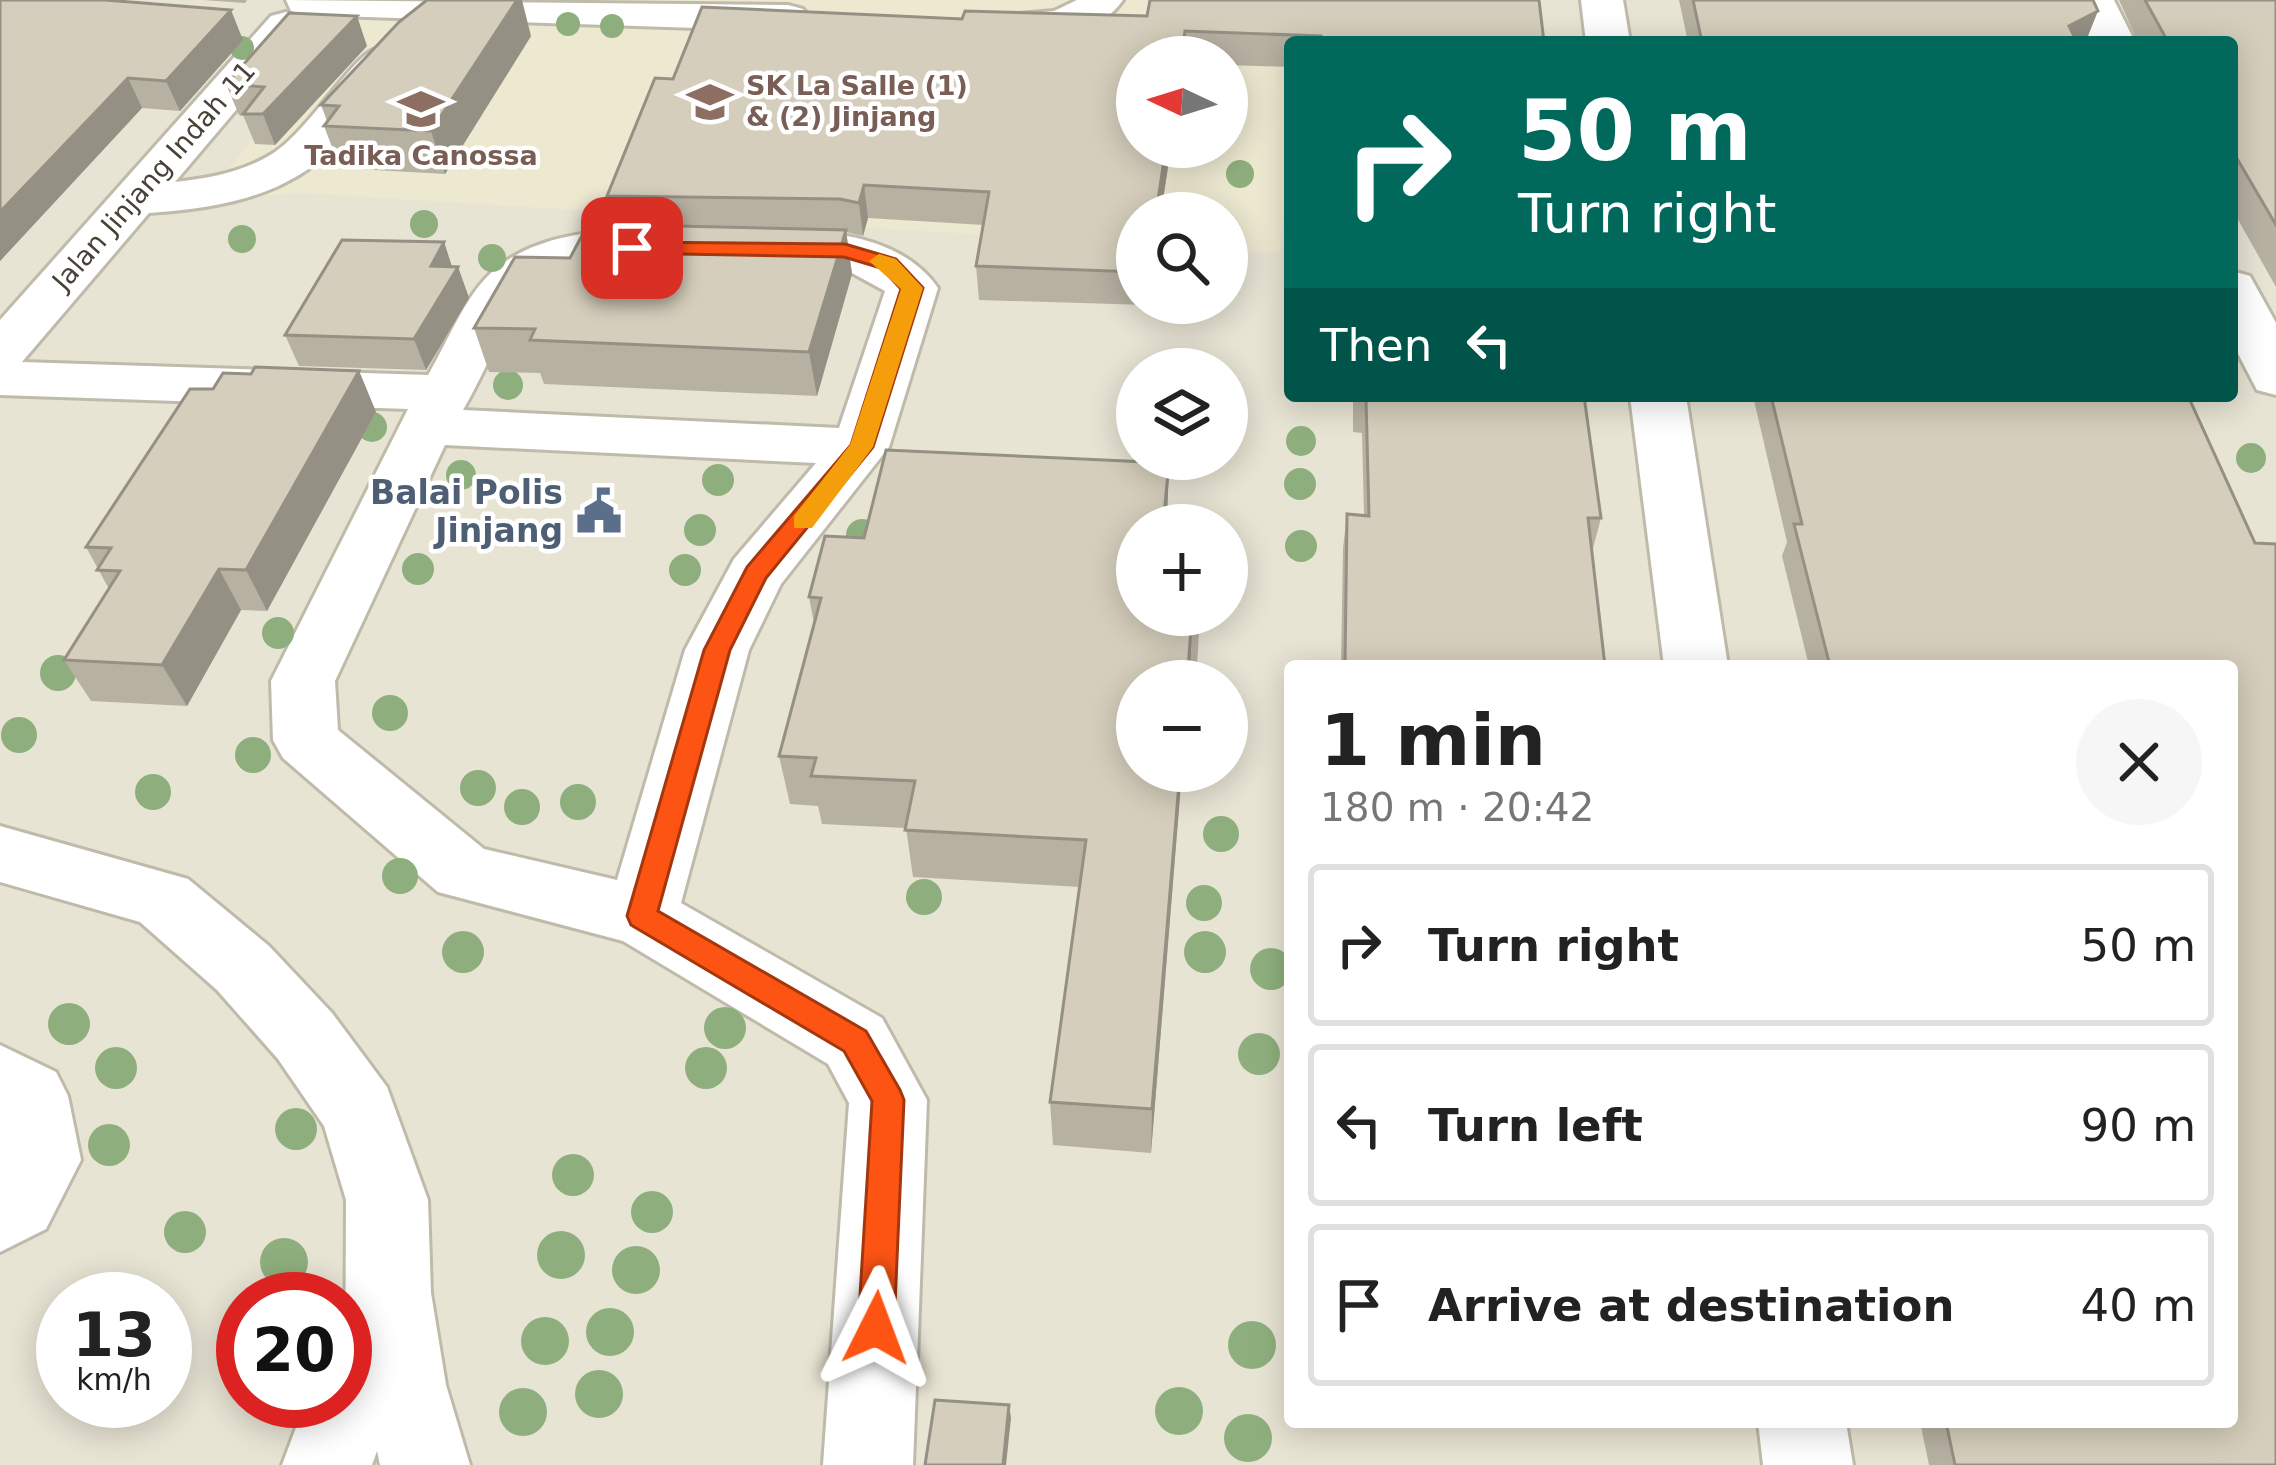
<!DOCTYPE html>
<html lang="en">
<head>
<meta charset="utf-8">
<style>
  body { margin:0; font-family:"DejaVu Sans",sans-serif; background:#f6f6f6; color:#222; height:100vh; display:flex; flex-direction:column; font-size:45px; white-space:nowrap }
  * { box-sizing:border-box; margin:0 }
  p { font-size:39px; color:#767676 }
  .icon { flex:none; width:66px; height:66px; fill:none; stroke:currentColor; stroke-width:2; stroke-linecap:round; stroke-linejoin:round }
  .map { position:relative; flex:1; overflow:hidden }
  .drawer { position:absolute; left:1284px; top:660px; width:954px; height:768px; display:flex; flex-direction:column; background:#fff; border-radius:12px; box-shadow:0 6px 30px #0003 }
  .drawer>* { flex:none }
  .guide { position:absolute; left:1284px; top:36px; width:954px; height:366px; border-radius:12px; box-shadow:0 6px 30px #0003; background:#00695c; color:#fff; overflow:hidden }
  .needle { width:78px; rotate:274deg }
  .tools { position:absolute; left:1116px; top:36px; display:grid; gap:24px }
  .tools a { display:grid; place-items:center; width:132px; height:132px; border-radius:50%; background:#fff; box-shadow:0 6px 30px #0003; font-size:60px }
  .speed { position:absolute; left:36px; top:1272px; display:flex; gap:24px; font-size:60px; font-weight:700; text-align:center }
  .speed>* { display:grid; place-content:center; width:156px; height:156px; border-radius:50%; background:#fff; box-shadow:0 6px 30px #0003; line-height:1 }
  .speed small { font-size:30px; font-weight:400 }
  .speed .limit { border:18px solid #d22; background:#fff; color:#111 }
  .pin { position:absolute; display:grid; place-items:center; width:102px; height:102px; color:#fff; margin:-51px; border-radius:24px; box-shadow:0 6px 18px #0006 }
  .me { position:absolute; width:132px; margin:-66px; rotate:3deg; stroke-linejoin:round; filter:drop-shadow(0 0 9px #0008) }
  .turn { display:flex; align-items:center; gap:42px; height:252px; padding:0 36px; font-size:54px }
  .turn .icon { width:156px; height:156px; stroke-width:2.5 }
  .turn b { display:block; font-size:84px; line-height:102px }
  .then { display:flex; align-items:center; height:114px; padding:0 36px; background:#0003; gap:24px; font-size:45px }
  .round { display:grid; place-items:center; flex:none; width:126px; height:126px; border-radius:63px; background:#f6f6f6 }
  .head { display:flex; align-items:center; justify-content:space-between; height:204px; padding:0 36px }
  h1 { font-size:72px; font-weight:600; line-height:90px }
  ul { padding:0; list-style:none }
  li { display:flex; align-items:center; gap:36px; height:162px; margin:0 24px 18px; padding:0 12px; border:6px solid #e0e0e0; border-radius:12px }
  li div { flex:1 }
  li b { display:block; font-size:45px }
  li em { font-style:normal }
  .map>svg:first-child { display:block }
  .residential { fill:#e8e4d4; fill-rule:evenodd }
  .education { fill:#ede8d0; fill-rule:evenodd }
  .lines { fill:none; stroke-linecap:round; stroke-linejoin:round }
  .minor-casing { stroke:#bfbaa9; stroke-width:6 }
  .minor { fill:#fff; fill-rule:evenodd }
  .tree { fill:#8eaf7d }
  .wall { fill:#b7b1a2 }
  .shaded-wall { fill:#959084 }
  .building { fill:#d5cebc; stroke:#959084; stroke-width:3 }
  .route { fill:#fd5414; stroke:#a4370d; stroke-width:3 }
  .slow { fill:#f59e0b }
  .labels { text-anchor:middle; stroke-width:9; stroke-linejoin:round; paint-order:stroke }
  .far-education-label { font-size:27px; font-weight:bold; fill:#785e54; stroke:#fff; text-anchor:start }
  .far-street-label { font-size:27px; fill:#464235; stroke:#fff }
  .service-label { font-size:33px; font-weight:bold; fill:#4e5e75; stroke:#fff; text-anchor:end }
</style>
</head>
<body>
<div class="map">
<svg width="2276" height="1465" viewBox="0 0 2276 1465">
  <rect width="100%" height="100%" fill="#f3f1e6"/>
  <!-- residential -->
  <path class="residential" d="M0 0H2276V1465H0ZM1290 42H2232V396H1290ZM1137 57H1227V147H1137ZM1137 213H1227V303H1137ZM1137 369H1227V459H1137ZM1137 525H1227V615H1137ZM1290 666H2232V1422H1290ZM1137 681H1227V771H1137ZM63 1299H165V1401H63ZM243 1299H345V1401H243Z"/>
  <!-- education -->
  <path class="education" d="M366 0H1305L1290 42V154L1280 253 1227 250V213H1137V244L300 193 203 200ZM1137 57H1227V147H1137Z"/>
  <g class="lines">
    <!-- minor casing -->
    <g class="minor-casing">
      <g id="minor">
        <polygon points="286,0 788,5 803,9 810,18 803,27 788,31 306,15 291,11"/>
        <path d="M1077 0H1123C1095 41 1029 46 984 35L977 26 984 17 1054 11Z"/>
        <polygon points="1581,0 1623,0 1630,42 1586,42"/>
        <polygon points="2072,0 2114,0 2135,42 2091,42"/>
        <path d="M286 12 301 16 308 25 175 182C211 178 244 172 275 152 308 130 351 60 373 50 382 45 391 48 401 51L407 60C331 170 284 204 149 213L22 362 428 375C446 345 461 305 485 279 529 231 619 223 679 238L686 249 679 260C650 267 623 260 594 263 519 271 496 354 463 410L839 428 885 291 841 267 740 261 733 250 740 239C803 224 898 230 938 288L889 447 781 584 749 650 681 903 882 1018 927 1100 913 1465H823L849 1103 828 1064 623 941 438 892 283 758 273 740 271 681 408 409 0 395V320L271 16ZM445 445 816 463 734 559 685 650 617 880 484 849 338 730 335 681Z"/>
        <polygon points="2232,271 2250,276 2276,323 2276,395 2257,390 2232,342"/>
        <polygon points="1630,396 1686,396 1728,666 1664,666"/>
        <polygon points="0,826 188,879 269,946 332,1013 387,1087 428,1200 431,1293 446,1385 470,1465 380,1465 377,1451 372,1465 282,1465 306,1401 345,1401 346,1200 324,1126 278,1059 217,990 140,922 0,882"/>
        <polygon points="0,1045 56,1072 68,1096 81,1160 46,1229 0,1252"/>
        <polygon points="1758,1422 1846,1422 1853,1465 1763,1465"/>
      </g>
    </g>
    <!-- minor -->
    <use href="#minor" class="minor"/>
  </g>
  <!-- trees -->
  <g class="tree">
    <circle cx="568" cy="24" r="12"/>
    <circle cx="612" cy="26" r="12"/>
    <circle cx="242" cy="48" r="12"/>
    <circle cx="1240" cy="174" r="14"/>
    <circle cx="424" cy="224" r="14"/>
    <circle cx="242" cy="239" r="14"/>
    <circle cx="492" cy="258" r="14"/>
    <circle cx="508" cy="385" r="15"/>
    <circle cx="372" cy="427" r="15"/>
    <circle cx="1301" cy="441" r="15"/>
    <circle cx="2251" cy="458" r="15"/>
    <circle cx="461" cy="475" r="15"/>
    <circle cx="718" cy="480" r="16"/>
    <circle cx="1300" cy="484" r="16"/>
    <circle cx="700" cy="530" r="16"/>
    <circle cx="862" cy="535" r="16"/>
    <circle cx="1301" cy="546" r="16"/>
    <circle cx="418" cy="569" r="16"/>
    <circle cx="685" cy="570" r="16"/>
    <circle cx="278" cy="633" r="16"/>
    <circle cx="58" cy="673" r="18"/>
    <circle cx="390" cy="713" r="18"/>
    <circle cx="19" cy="735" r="18"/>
    <circle cx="253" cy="755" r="18"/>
    <circle cx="478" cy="788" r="18"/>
    <circle cx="153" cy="792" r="18"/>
    <circle cx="578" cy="802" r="18"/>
    <circle cx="522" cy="807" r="18"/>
    <circle cx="1221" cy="834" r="18"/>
    <circle cx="400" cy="876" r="18"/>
    <circle cx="924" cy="897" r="18"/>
    <circle cx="1204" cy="903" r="18"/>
    <circle cx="463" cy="952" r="21"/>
    <circle cx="1205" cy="952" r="21"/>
    <circle cx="1271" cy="969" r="21"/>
    <circle cx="69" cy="1024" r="21"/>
    <circle cx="725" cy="1028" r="21"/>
    <circle cx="1259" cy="1054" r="21"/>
    <circle cx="116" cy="1068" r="21"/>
    <circle cx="706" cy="1068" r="21"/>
    <circle cx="296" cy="1129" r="21"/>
    <circle cx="109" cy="1145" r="21"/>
    <circle cx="573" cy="1175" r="21"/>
    <circle cx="652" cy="1212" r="21"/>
    <circle cx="185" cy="1232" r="21"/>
    <circle cx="561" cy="1255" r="24"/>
    <circle cx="284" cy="1262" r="24"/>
    <circle cx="636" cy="1270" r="24"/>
    <circle cx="610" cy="1332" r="24"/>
    <circle cx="545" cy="1341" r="24"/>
    <circle cx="1252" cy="1345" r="24"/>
    <circle cx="599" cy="1394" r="24"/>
    <circle cx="1179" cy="1411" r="24"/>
    <circle cx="523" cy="1412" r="24"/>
    <circle cx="1248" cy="1438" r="24"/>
  </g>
  <!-- wall -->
  <g class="wall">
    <polygon points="0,0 243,40 180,111 142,108 0,261"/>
    <polygon points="203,0 247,0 245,3"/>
    <polygon points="1679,0 2093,0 2086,41 2083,42 1688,42"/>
    <polygon points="2119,0 2276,0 2276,287 2232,209 2232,42 2138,42"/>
    <polygon points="702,7 1544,42 1290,42 1290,67 1227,65 1227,57 1137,57 1137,147 1171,147 1161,213 1137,213 1137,303 1146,303 1146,305 979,300 976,266 984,225 868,218 863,236 846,232 852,274 817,396 544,384 540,373 489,372 474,328 614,225 607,196 673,79"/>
    <polygon points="531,36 445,174 340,168 324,126 327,121 321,105"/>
    <polygon points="367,46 275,145 255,144 243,115 239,115 226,84"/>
    <polygon points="444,242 452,267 458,267 469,298 426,370 299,366 285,335"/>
    <polygon points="359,371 376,412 267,611 241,610 187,706 91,701 64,660 109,589 86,547 251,374"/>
    <polygon points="1353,396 1584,396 1601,518 1592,552 1605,666 1341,666 1343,548 1347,514 1364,515 1362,433 1353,432"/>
    <polygon points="1753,396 2188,396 2255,543 2276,544 2276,1465 1929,1465 1920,1422 2232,1422 2232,666 1809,666 1782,556 1787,542"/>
    <polygon points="1168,512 1167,525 1137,525 1137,615 1200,615 1197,666 1191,665 1190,681 1137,681 1182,771 1151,1153 1053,1145 1050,1102 1080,887 913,877 906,828 822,824 818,806 790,804 779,756 814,624 809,597 864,538"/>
    <polygon points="1290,1254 1290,1358 1286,1358"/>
  </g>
  <!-- shaded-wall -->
  <g class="shaded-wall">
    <polygon points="517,0 522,0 531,36 445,174 431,131"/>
    <polygon points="231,10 243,40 180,111 166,81"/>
    <polygon points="2098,11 2086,41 2062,42 2069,26"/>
    <polygon points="357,16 367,46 275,145 263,114"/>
    <polygon points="128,78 142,108 0,261 0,212"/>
    <polygon points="1166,147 1171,147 1161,213 1156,213"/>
    <polygon points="864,185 868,218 863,236 859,203"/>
    <polygon points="846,230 852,274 817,396 809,352"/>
    <polygon points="444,242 454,273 458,267 469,298 426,370 414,339 431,266"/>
    <polygon points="359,371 376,412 267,611 246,570"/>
    <polygon points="1169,463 1167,525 1163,525"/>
    <polygon points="219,569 241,610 187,706 162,665"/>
    <polygon points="1192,616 1190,681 1187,681"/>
    <polygon points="1180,771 1182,771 1151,1153 1152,1109"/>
    <polygon points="1009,1405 1011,1418 1006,1465 1003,1465"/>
  </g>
  <!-- building -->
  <g class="building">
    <polygon points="0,0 105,0 231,10 166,81 128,78 0,212"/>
    <polygon points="427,0 517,0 431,131 324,126 339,106 321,105 399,22"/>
    <polygon points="1150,0 1539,0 1544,42 1321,42 1321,36 1185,31 1181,57 1137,57 1137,147 1166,147 1156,213 1137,213 1137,272 976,266 989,192 864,185 859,203 840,199 607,196 655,78 673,79 702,7 962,19 965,11 1147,16"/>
    <polygon points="1693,0 2093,0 2098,11 2069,26 2077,42 1702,42"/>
    <polygon points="2145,0 2276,0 2276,225 2232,150 2232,42 2168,42"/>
    <polygon points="289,13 357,16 263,114 243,114 264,87 226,84"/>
    <polygon points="588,224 846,230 809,352 530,340 535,329 474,328 515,257 570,258"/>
    <polygon points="342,240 444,242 431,266 458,267 414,339 285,335"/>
    <polygon points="255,367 359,371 246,570 219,569 162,665 64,660 120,571 97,570 111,548 86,547 190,389 213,389 223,373 251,374"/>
    <polygon points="1357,396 1584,396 1601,518 1588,518 1605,666 1345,666 1347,514 1369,516 1366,399 1357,398"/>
    <polygon points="1771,396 2188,396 2255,543 2276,544 2276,1465 1955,1465 1946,1422 2232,1422 2232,666 1830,666 1794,524 1802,524"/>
    <polygon points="886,450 1169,463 1163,525 1137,525 1137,615 1199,615 1192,616 1187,681 1137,681 1137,771 1180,771 1152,1109 1050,1102 1086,840 905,830 915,781 811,776 816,758 779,756 821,598 809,597 825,536 864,538"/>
    <polygon points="935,1400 1009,1405 1003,1465 925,1465"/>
  </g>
  <!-- route -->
  <polygon class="route" points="632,242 845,244 896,259 923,288 873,447 766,578 730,650 658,911 866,1031 900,1090 904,1100 894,1328 888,1340 876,1345 864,1340 858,1328 872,1101 844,1051 631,925 627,916 704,650 747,567 851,445 901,289 881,268 844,257 624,253 624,244"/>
  <!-- slow -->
  <polygon class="slow" points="879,254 896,259 923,288 873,447 812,528 794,528 794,516 850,445 901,289 869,261"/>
  <!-- icons -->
  <defs>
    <g id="school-bare" transform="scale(3.6)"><path d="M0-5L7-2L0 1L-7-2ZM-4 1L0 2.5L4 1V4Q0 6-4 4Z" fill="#8d6e63" stroke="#fff" stroke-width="2.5" paint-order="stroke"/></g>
    <g id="civic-bare" transform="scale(3.6)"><path d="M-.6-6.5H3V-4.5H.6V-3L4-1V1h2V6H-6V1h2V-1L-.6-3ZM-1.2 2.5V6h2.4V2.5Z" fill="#5c6f8a" stroke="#fff" stroke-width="2.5" paint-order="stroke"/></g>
  </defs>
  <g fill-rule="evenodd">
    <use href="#school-bare" x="710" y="102"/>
    <use href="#school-bare" x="421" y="109"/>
    <use href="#civic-bare" x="599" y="511"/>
  </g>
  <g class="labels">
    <!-- far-education labels -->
    <g class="far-education-label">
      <text x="746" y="95">SK La Salle (1)<tspan x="746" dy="31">&amp; (2) Jinjang</tspan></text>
      <text x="421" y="165" text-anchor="middle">Tadika Canossa</text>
    </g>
    <!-- far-street labels -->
    <g class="far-street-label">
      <text transform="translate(154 176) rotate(-49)" y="9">Jalan Jinjang Indah 11</text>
    </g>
    <!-- service labels -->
    <g class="service-label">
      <text x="563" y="504">Balai Polis<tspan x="563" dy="38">Jinjang</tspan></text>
    </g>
  </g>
</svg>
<div class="tools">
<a><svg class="needle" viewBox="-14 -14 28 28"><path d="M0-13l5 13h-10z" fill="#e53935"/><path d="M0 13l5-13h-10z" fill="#767676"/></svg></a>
<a><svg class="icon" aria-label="search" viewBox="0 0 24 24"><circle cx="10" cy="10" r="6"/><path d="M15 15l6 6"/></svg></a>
<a><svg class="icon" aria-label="layers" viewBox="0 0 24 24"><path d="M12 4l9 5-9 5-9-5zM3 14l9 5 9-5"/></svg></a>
<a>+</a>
<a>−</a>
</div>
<div class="speed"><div>13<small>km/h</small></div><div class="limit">20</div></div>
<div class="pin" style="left:632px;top:248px;background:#d93025"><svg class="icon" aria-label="arrive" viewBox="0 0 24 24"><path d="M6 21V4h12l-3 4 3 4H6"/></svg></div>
<svg class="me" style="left:876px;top:1328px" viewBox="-20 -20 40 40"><path d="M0-17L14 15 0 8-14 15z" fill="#fd5414" stroke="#fff" stroke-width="4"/></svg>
<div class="guide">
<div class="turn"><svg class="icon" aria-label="right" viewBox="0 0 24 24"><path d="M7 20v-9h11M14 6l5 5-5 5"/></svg><div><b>50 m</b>Turn right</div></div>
<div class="then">Then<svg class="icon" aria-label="left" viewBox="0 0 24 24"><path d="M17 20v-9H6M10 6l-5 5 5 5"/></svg></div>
</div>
<section class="drawer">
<div class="head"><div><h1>1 min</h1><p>180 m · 20:42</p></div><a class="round"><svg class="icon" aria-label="close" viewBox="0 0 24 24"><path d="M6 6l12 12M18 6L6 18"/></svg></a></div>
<ul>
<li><svg class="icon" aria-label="right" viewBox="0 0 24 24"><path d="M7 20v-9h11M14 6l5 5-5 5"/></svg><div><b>Turn right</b></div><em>50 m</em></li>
<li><svg class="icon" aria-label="left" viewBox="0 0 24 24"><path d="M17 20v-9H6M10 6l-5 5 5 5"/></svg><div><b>Turn left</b></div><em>90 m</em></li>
<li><svg class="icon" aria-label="arrive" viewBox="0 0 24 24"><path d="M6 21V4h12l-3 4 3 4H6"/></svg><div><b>Arrive at destination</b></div><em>40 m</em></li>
</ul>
</section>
</div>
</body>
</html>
